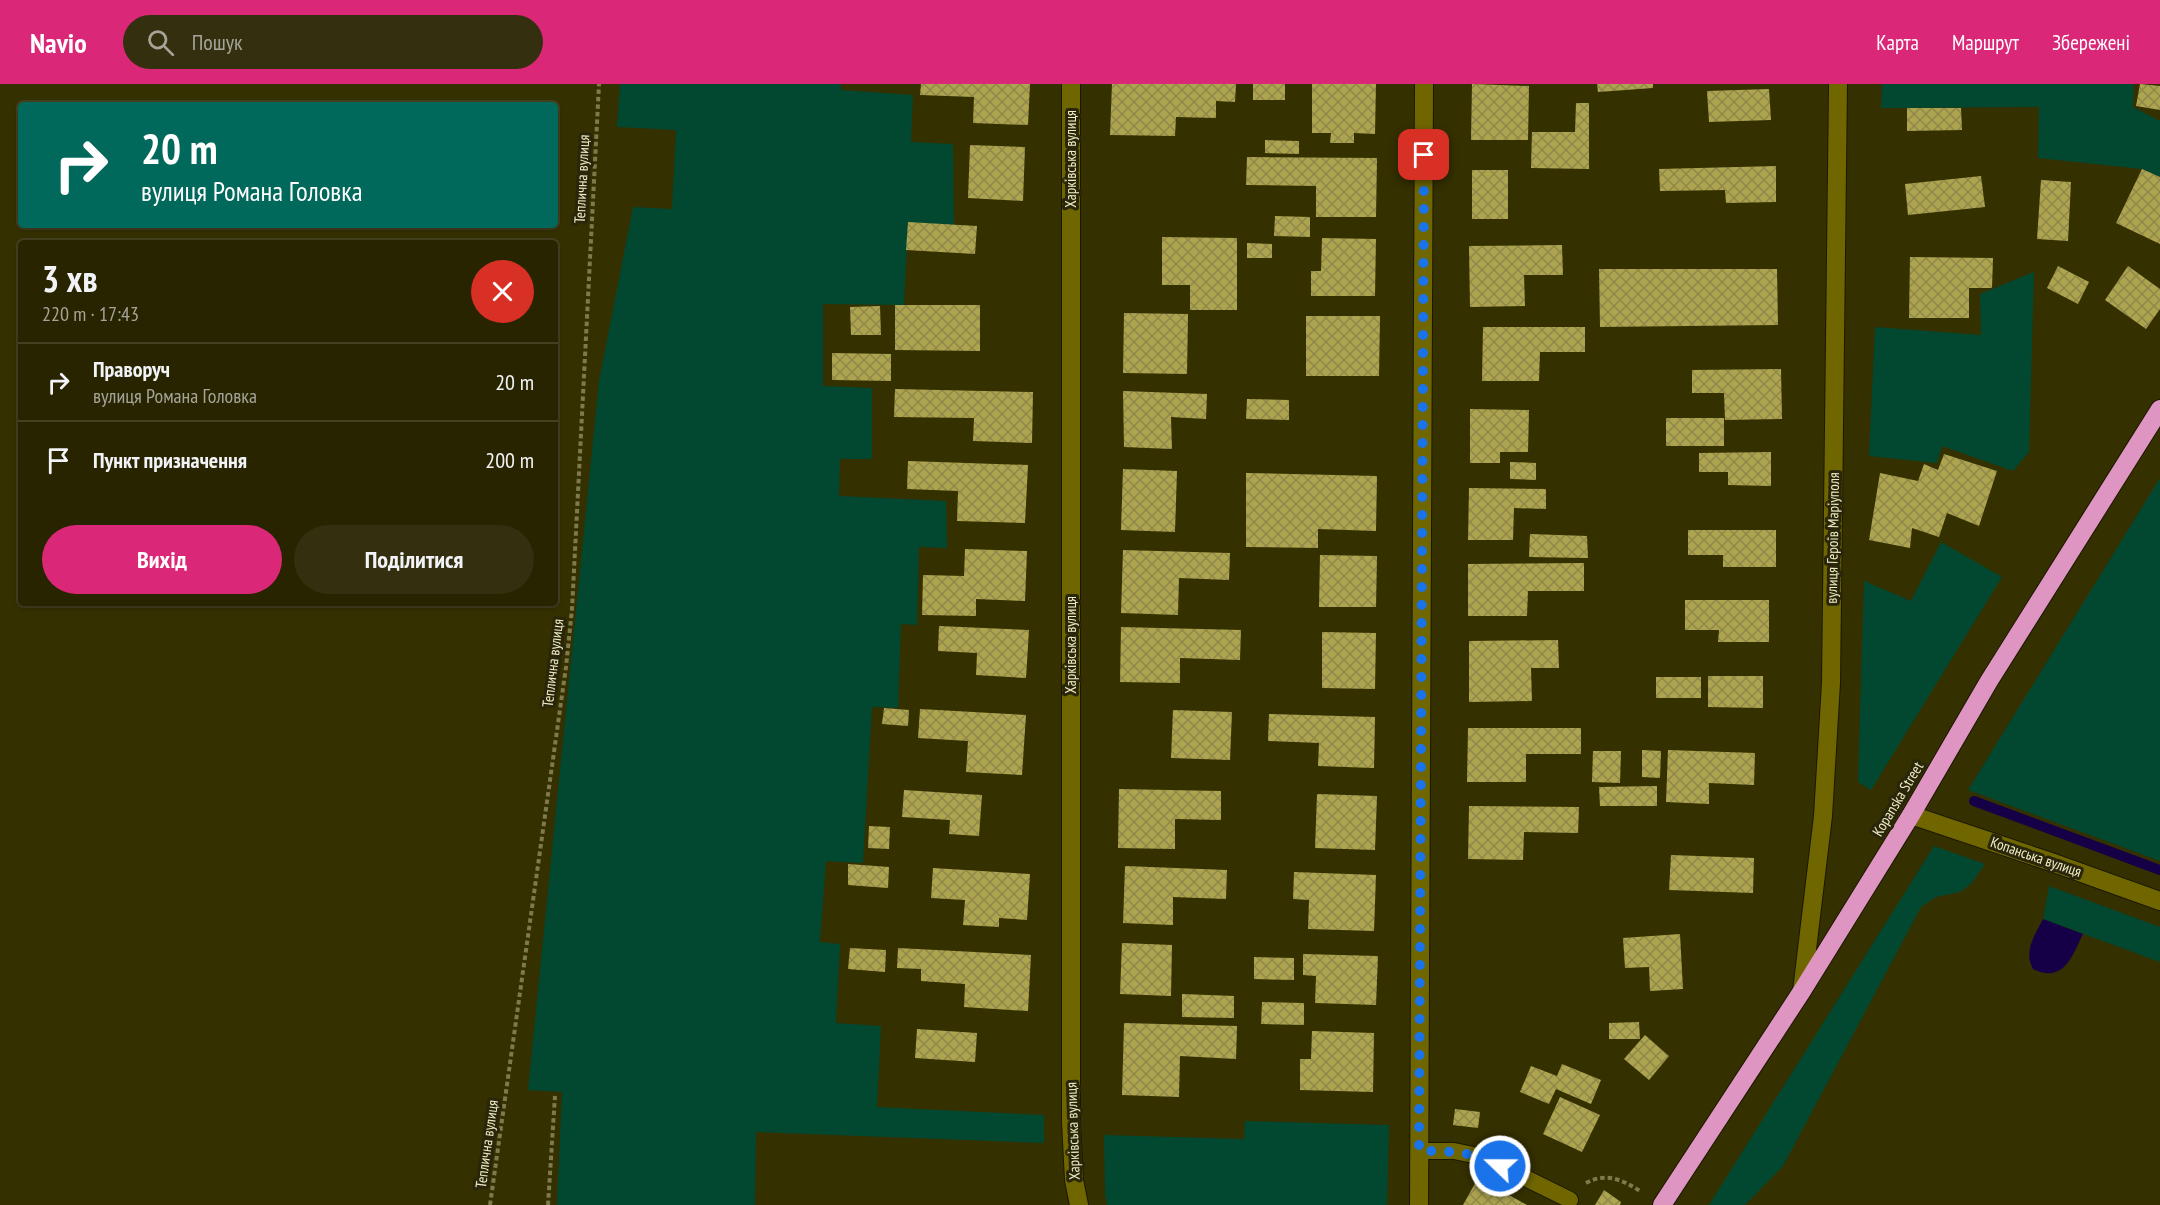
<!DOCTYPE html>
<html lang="uk">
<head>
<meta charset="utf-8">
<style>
  body { margin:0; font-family:"PT Sans Narrow",sans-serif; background:#34300f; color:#f1f3f6; height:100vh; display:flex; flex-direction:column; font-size:22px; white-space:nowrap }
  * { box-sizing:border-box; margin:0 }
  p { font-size:20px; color:#a5a499 }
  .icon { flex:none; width:33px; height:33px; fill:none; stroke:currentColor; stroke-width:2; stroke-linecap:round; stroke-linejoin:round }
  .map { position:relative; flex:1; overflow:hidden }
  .side { position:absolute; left:18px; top:156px; width:540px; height:366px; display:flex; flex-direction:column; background:#282400; border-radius:6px; box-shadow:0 2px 4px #0004,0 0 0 2px #444122 }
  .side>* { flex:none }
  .guide { position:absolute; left:18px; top:18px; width:540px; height:126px; border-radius:6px; box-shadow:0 2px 4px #0004,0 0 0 2px #444122; background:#00695c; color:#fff; overflow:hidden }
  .pin { position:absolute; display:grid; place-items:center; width:51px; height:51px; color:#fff; margin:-26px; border-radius:12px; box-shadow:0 3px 9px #0006 }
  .me { position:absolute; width:66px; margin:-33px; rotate:292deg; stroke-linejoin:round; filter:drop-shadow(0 0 4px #0008) }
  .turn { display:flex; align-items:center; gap:21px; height:126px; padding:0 24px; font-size:27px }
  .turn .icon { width:78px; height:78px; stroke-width:2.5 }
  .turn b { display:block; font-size:42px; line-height:51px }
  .round { display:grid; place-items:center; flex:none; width:63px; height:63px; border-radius:32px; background:#34300f }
  .head { display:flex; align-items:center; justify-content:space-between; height:102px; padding:0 24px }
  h1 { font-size:36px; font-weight:700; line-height:45px }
  .button { display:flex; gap:12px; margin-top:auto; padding:12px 24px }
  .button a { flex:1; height:69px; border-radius:36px; background:#db2777; color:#fff; font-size:24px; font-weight:700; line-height:69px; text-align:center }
  .button a+a { background:#34300f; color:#f1f3f6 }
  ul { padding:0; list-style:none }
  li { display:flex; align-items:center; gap:18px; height:78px; padding:0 24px; border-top:2px solid #444122 }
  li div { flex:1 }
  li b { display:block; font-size:22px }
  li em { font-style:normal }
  header { display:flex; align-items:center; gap:36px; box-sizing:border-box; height:84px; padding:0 30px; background:#db2777; color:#fff }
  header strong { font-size:28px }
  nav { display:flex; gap:33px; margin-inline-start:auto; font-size:21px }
  .search { width:420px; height:54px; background:#34300f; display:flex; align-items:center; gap:15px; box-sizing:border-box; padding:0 21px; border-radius:33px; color:#a5a499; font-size:22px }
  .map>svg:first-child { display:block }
  .green { fill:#024831 }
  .water { fill:#150048 }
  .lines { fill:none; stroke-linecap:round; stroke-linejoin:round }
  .stream { stroke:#150048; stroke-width:10 }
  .building { fill:url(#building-cross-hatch) }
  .lane-casing { stroke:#1b1800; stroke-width:18 }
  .street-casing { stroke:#1b1800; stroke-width:20 }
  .highway-casing { stroke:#1b1800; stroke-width:20 }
  .path { stroke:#7e7a4d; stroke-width:4; stroke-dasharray:4.5 3; stroke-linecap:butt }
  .lane { stroke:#6f6600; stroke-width:16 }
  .street { stroke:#6f6600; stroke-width:18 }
  .highway { stroke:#df95c1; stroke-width:18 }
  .route { stroke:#1a73e8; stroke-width:10; stroke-dasharray:0 18 }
  .labels { text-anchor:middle; stroke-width:6; stroke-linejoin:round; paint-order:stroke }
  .street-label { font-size:15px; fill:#efecc3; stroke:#29260b }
</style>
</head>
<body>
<header>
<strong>Navio</strong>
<div class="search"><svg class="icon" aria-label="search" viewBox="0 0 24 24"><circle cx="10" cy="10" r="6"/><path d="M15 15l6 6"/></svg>Пошук</div>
<nav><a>Карта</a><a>Маршрут</a><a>Збережені</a></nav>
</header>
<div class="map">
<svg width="2160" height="1121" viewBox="0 0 2160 1121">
  <defs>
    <pattern id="building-cross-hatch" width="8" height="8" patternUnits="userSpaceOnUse" patternTransform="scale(1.5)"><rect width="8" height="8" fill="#ada450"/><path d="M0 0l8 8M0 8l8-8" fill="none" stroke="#8f8849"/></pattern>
  </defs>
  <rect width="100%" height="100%" fill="#353000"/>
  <!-- green -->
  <g class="green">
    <polygon points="620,0 841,0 841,6 913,11 911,58 953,60 954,141 908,139 904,221 823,220 823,302 872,304 872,375 840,375 839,412 946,417 947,464 919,463 917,541 901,540 898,624 872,623 863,779 826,777 820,858 840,860 836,939 881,942 877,1023 1044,1031 1044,1059 756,1048 755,1121 557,1121 562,1008 528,1006 599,297 633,123 672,125 676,46 617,43"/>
    <polygon points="1882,0 2134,0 2133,23 2160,37 2160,93 2142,85 2038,74 2039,23 1881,24"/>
    <polygon points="2034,188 2029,368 2013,387 1942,362 1937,379 1869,372 1875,243 1981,251 1980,210"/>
    <polygon points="2160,394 2160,777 1968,706"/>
    <polygon points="1941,458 2002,493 1871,706 1858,698 1864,497 1911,517"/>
    <polygon points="1934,762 1985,780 1971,800 1960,808 1936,813 1921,823 1783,1082 1745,1121 1709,1121"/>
    <polygon points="2049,802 2160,843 2160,878 2043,835"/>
    <polygon points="1245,1037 1389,1041 1387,1121 1107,1121 1105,1112 1104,1051 1244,1055"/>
  </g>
  <!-- water -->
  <path class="water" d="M2043 835 2083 850C2072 872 2064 900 2033 885 2023 867 2035 851 2043 835Z"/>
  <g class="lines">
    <!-- stream -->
    <polyline class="stream" points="1974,717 2160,786"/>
  </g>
  <!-- building -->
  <g class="building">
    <polygon points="921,0 1030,0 1028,41 973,39 974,13 920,11"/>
    <polygon points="1112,0 1236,0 1235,18 1216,17 1216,34 1176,33 1175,52 1110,51"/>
    <rect x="1253" y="0" width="32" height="16"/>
    <polygon points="1312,0 1376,0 1375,50 1354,49 1354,59 1330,59 1331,49 1312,49"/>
    <polygon points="1472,0 1529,2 1528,56 1471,56"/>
    <polygon points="1597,0 1653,0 1653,4 1598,8"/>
    <polygon points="2140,0 2160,2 2160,26 2136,22"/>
    <polygon points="1769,5 1771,36 1709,38 1707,7"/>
    <polygon points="1576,19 1589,19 1589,85 1531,84 1532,48 1575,48"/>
    <polygon points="1907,24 1961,24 1962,46 1907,47"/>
    <polygon points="1265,56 1299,57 1299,70 1265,69"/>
    <polygon points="970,61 1025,63 1023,117 968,114"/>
    <polygon points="1247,73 1377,74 1376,133 1316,133 1316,102 1246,101"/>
    <polygon points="1776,82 1776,118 1726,119 1725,106 1660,107 1659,85"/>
    <polygon points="2142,85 2160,93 2160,160 2116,139"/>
    <rect x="1472" y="86" width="36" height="49"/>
    <polygon points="1981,92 1985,123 1908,131 1905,100"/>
    <polygon points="2041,96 2071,98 2068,157 2037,155"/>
    <polygon points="1275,132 1310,133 1310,153 1274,152"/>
    <polygon points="908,138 977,142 975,170 906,166"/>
    <polygon points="1162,153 1237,154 1237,226 1190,226 1190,201 1162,201"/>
    <polygon points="1322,154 1376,155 1375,212 1311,212 1311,187 1321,187"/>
    <polygon points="1247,159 1272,160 1272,174 1247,174"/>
    <polygon points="1562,161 1563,191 1524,191 1525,222 1470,223 1469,162"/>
    <polygon points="1910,173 1993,174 1992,204 1969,204 1969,234 1909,234"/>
    <polygon points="2058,182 2089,198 2078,220 2047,204"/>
    <polygon points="2128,182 2160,205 2160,225 2146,245 2105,216"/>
    <polygon points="1599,185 1777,185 1778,241 1600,243"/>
    <polygon points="895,221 980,221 980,267 895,266"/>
    <polygon points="880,222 881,251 851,251 850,223"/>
    <polygon points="1124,229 1188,230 1187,290 1123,289"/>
    <polygon points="1306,232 1380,232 1379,292 1306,292"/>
    <polygon points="1483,243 1585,243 1585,268 1540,268 1539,297 1482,297"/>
    <polygon points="832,269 891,270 891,297 832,296"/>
    <polygon points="1781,285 1782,335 1725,336 1724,309 1692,309 1692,286"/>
    <polygon points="895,305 1033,308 1032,359 973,357 974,334 894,333"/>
    <polygon points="1123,307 1207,310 1206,335 1171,333 1172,365 1124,363"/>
    <polygon points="1247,315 1289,316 1289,336 1246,335"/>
    <polygon points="1470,325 1529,326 1528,368 1500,368 1500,379 1470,379"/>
    <rect x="1666" y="334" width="58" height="28"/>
    <polygon points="1771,368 1771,402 1728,401 1728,388 1699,388 1699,369"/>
    <polygon points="1944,370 1997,387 1979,442 1947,429 1939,453 1912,444 1910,464 1869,456 1880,389 1918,397 1924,380 1938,386"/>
    <polygon points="908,377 1028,381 1025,439 957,437 958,407 907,405"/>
    <polygon points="1510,378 1536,379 1536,396 1510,395"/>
    <polygon points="1123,385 1177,387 1175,448 1121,446"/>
    <polygon points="1246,389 1377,392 1376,447 1318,445 1318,464 1246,463"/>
    <polygon points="1469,404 1546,405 1546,425 1514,424 1513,456 1468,456"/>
    <polygon points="1688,446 1776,446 1776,483 1723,483 1723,471 1688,471"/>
    <polygon points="1530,450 1587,452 1588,474 1529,473"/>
    <polygon points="965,465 1027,467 1025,517 976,515 976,532 922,531 923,491 964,492"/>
    <polygon points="1123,466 1230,469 1229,496 1179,494 1178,531 1121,529"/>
    <polygon points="1320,471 1377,472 1376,523 1319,523"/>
    <polygon points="1584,479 1584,507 1528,507 1527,532 1468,532 1468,480"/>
    <polygon points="1685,516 1769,516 1769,558 1718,558 1719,546 1685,546"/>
    <polygon points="939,542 1029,546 1026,594 976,591 977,569 938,567"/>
    <polygon points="1121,543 1241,546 1240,576 1180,574 1180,599 1120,598"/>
    <polygon points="1322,548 1376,549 1375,605 1322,604"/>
    <polygon points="1558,556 1559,584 1531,584 1532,617 1469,618 1469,557"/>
    <polygon points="1708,592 1763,592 1763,624 1708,623"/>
    <rect x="1656" y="593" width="45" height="21"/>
    <polygon points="884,624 909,626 908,642 882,640"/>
    <polygon points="920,625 1026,631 1022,691 966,688 968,657 918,654"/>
    <polygon points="1173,626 1232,628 1230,676 1171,674"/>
    <polygon points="1269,630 1375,633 1374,684 1318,682 1319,659 1268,657"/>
    <polygon points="1468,644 1581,644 1581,670 1526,670 1526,698 1467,698"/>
    <polygon points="1642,666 1661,667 1660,694 1642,693"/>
    <polygon points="1668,666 1755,669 1754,701 1709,699 1709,720 1666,718"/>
    <polygon points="1593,667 1621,667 1620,699 1592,698"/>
    <polygon points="1657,702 1657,722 1600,722 1599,703"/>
    <polygon points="1119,705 1221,707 1221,736 1175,735 1175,765 1118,764"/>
    <polygon points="904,706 982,711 979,752 949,750 950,736 902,733"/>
    <polygon points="1317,710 1377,712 1375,766 1315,764"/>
    <polygon points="1469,722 1579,723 1578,749 1524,748 1523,776 1468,775"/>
    <polygon points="869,742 890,743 889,765 868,764"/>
    <polygon points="1671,771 1754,774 1753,809 1669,806"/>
    <polygon points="848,780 889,783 888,804 848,801"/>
    <polygon points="1125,782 1227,786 1226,815 1173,813 1173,841 1123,839"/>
    <polygon points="933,784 1030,790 1027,836 999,834 999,843 963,841 965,816 931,814"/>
    <polygon points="1294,788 1376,791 1374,847 1308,845 1309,816 1293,815"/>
    <polygon points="1680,850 1683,905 1650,907 1649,883 1625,884 1623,854"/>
    <polygon points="1122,859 1172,861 1171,912 1120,910"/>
    <polygon points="850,864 886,866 885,888 848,885"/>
    <polygon points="898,864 1031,871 1028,927 964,923 965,900 921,897 921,885 897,884"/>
    <polygon points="1303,870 1378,872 1376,921 1315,919 1316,892 1303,891"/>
    <polygon points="1254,873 1294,874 1294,896 1254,895"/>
    <polygon points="1182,910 1234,912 1234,934 1182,933"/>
    <polygon points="1262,918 1304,919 1304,941 1261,940"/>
    <polygon points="1639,938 1640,955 1609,955 1609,939"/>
    <polygon points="1124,939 1237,942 1236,975 1180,972 1179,1013 1122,1011"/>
    <polygon points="917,945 977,949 975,978 915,974"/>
    <polygon points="1312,947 1374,949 1373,1008 1300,1006 1300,975 1311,975"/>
    <polygon points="1645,951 1669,972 1649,996 1624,975"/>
    <polygon points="1562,980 1601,996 1591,1020 1556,1005 1549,1020 1520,1008 1531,982 1557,992"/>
    <polygon points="1560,1013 1600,1031 1582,1068 1543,1050"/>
    <polygon points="1455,1025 1480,1028 1478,1044 1453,1041"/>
    <polygon points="1478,1094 1527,1121 1463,1121"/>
    <polygon points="1604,1106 1621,1118 1620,1121 1595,1121"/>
  </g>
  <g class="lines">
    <!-- lane casing -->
    <g class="lane-casing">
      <polyline id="lane" points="1419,1067 1454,1067 1483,1073 1570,1116"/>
    </g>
    <!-- street casing -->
    <g class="street-casing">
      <g id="street">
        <polyline points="1071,0 1071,1038 1074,1096 1079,1121"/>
        <polyline points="1911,731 2051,778 2160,817"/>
        <polyline points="1802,907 1823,732 1831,599 1838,0"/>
        <polyline points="1419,1121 1424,0"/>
      </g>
    </g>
    <!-- highway casing -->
    <g class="highway-casing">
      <polyline id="highway" points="1662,1121 1802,907 1911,731 1989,597 2160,325"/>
    </g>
    <!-- path -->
    <g class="path">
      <path d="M1586 1099C1606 1088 1623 1096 1640 1107"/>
      <polyline points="490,1121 566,583 572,525 599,0"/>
      <polyline points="548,1121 555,1012"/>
    </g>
    <!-- lane -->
    <use href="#lane" class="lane"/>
    <!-- street -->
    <use href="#street" class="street"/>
    <!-- highway -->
    <use href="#highway" class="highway"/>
  </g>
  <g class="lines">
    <!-- route -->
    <path class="route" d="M1424 71 1419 1067C1450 1067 1472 1067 1500 1082"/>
  </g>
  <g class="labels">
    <!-- street labels -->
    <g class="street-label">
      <text transform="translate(1071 75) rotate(-90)" y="5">Харківська вулиця</text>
      <text transform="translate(582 95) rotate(-87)" y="5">Теплична вулиця</text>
      <text transform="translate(1833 454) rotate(-89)" y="5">вулиця Героїв Маріуполя</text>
      <text transform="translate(1071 561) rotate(-90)" y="5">Харківська вулиця</text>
      <text transform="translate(553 579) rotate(-83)" y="5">Теплична вулиця</text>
      <text transform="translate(1898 715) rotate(-59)" y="5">Kopanska Street</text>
      <text transform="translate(2036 773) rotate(19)" y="5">Копанська вулиця</text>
      <text transform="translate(1073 1047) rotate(-92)" y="5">Харківська вулиця</text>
      <text transform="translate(487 1060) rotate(-82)" y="5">Теплична вулиця</text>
    </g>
  </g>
</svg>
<div class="pin" style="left:1424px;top:71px;background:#d93025"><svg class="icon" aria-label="arrive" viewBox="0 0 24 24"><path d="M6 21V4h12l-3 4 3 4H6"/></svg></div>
<svg class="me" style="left:1500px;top:1082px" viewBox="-20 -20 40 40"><circle r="17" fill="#1a73e8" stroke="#fff" stroke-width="3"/><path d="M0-11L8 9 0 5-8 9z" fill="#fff"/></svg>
<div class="guide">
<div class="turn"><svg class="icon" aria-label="right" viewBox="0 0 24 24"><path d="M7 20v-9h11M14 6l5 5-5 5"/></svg><div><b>20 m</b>вулиця Романа Головка</div></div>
</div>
<section class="side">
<div class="head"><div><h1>3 хв</h1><p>220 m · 17:43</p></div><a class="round" style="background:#d93025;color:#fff"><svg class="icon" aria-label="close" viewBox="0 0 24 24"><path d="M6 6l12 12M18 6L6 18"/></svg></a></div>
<ul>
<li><svg class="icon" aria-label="right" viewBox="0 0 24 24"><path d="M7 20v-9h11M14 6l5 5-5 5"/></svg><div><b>Праворуч</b><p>вулиця Романа Головка</p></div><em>20 m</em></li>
<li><svg class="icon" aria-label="arrive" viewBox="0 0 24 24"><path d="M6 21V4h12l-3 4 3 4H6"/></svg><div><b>Пункт призначення</b></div><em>200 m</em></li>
</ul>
<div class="button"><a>Вихід</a><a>Поділитися</a></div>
</section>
</div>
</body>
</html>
